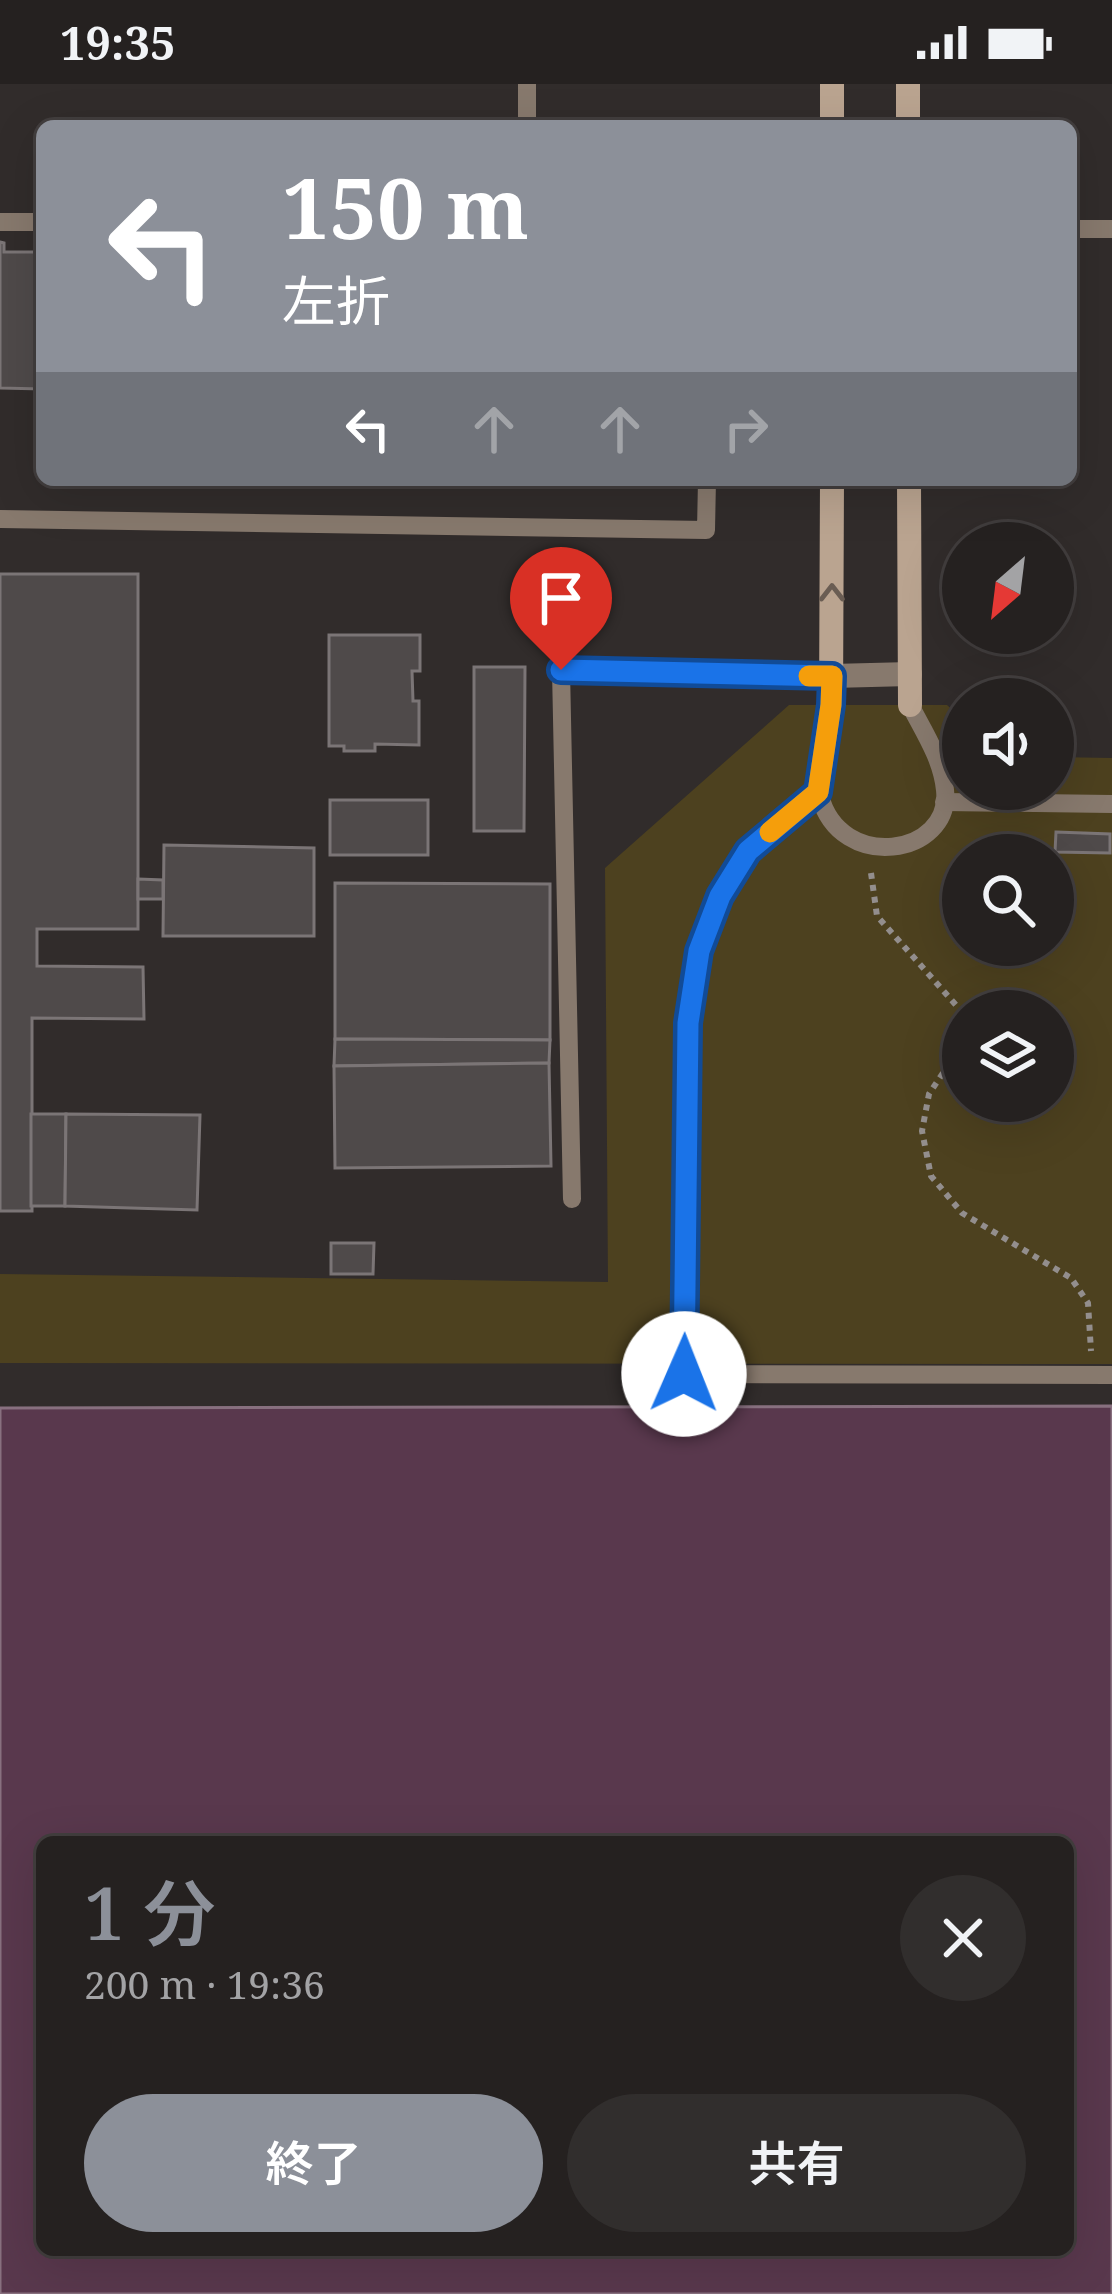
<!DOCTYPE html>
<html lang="ja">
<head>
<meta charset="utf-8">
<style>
  body { margin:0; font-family:"Noto Serif","Noto Sans JP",serif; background:#312e2d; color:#f1f3f6; height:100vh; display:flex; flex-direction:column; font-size:45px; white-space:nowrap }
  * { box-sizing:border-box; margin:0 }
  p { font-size:39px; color:#a3a3a5 }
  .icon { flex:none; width:66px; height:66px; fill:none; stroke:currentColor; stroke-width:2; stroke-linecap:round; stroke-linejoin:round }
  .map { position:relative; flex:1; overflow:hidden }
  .details { position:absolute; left:36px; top:1752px; width:1038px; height:420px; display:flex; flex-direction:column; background:#252120; border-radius:18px; box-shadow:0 12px 48px #0002,0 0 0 3px #423e3e }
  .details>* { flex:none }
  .hud { position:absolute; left:36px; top:36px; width:1041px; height:366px; border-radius:18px; box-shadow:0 12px 48px #0002,0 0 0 3px #423e3e; background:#8c9099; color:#fff; overflow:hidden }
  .needle { width:78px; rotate:208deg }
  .tools { position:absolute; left:942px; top:438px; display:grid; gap:24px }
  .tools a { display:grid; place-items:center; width:132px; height:132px; border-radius:50%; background:#252120; box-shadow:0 12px 48px #0002,0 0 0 3px #423e3e; font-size:60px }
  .pin { position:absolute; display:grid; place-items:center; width:102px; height:102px; color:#fff; margin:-123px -51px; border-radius:50% 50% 50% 0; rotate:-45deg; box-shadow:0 0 12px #0007 }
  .pin .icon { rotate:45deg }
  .me { position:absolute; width:132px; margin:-66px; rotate:1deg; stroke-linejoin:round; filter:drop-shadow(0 0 9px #0008) }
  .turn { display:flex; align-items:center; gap:42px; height:252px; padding:0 48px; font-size:54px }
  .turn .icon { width:156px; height:156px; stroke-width:2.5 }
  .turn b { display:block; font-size:84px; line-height:102px }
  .lanes { display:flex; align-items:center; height:114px; padding:0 48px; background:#0003; justify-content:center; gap:60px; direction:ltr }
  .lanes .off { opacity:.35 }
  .round { display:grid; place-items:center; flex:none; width:126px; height:126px; border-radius:63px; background:#312e2d }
  .headline { display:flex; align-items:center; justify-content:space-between; height:204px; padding:0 48px }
  h1 { font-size:72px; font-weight:600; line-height:90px; color:#8c9099 }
  .cta { display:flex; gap:24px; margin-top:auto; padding:24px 48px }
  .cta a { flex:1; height:138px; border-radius:72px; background:#8c9099; color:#fff; font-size:48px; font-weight:600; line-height:138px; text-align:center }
  .cta a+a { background:#312e2d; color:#f1f3f6 }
  .status { display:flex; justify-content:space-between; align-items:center; height:84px; padding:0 60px; background:#252120; direction:ltr }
  .status svg { height:33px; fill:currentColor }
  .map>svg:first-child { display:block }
  .green { fill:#4d411f; fill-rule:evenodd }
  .water { fill:#59384d; stroke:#88707f; stroke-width:3; fill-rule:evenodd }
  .building { fill:#4f4a4a; stroke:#7b7576; stroke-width:3 }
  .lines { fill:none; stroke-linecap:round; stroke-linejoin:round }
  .path { stroke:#938e8d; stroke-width:6; stroke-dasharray:6 6; stroke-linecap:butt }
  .lane { stroke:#87796d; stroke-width:18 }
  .street { stroke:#87796d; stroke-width:24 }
  .secondary { stroke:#baa490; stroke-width:24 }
  .oneway { stroke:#6a5d53 }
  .route-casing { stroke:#114b97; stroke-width:30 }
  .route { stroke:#1a73e8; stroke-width:21 }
  .slow { stroke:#f59e0b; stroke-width:21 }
</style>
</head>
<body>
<div class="status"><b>19:35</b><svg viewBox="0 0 49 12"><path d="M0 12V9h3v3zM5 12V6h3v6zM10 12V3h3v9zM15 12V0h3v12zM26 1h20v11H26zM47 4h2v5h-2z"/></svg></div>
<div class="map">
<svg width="1112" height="2210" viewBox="0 0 1112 2210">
  <rect width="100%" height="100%" fill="#312c2b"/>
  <!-- green -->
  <path class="green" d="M789 621H947L963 636V705H1053V673L1112 674V1280L0 1279V1190L608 1198 605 784ZM963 771H1053V861H963ZM963 927H1053V1017H963Z"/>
  <!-- water -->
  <path class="water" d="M1112 1322V2210H0V1324ZM42 1758H1068V2166H42Z"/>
  <!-- building -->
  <g class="building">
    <polygon points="0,158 4,159 4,168 42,168 42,305 0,304"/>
    <polygon points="0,490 138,490 138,845 37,845 37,882 143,883 144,935 32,934 32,1127 0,1127"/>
    <polygon points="329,551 420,551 420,587 412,587 413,617 419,617 419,661 375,660 375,667 344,667 344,662 329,662"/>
    <polygon points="474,583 525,583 524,747 474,747"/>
    <rect x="330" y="716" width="98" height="55"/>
    <polygon points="1056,748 1110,750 1110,769 1055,768"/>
    <polygon points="164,761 314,764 314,852 163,852"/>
    <polygon points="138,795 163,796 163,815 138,815"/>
    <polygon points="335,799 550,800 550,956 335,955"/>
    <polygon points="335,955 550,956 549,979 334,982"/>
    <polygon points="549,979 551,1082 335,1084 334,982"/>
    <polygon points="31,1030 66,1030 65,1122 31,1122"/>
    <polygon points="66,1030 200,1031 197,1126 65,1122"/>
    <polygon points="331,1159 374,1159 373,1190 331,1190"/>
  </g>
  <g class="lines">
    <!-- path -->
    <g class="path">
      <polyline points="871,789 877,832 963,929"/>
      <polyline points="963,959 929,1010 922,1047 931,1092 962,1129 1071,1194 1088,1219 1091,1267"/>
    </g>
    <!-- lane -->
    <g class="lane">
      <polyline points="527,42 527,0"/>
      <polyline points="0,138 42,138"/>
      <polyline points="1071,145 1112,145"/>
      <polyline points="0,435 706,446 707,396"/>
      <path d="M831 621C827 647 813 687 820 712 840 789 952 772 945 706 942 675 924 648 910 621"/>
      <polyline points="818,708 748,767 720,812 699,867 688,939 684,1290 1112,1291"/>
      <polyline points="944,718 1112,720"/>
      <polyline points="572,1115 561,586 832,592"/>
    </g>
    <!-- street -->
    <polyline class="street" points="832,592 910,590"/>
    <!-- secondary -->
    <g class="secondary">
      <polyline points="908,0 908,42"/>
      <polyline points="832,42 832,0"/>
      <polyline points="909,396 910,621"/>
      <polyline points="831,621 832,396"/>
    </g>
  </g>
  <!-- one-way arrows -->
  <defs><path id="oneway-chevron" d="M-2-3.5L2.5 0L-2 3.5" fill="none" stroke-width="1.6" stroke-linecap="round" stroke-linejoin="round" transform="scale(3)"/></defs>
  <use class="oneway" href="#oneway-chevron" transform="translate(832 509) rotate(-90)"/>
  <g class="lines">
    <!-- route casing -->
    <g class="route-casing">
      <polyline id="route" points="561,586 832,592 831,621 818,708 748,767 720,812 699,867 688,939 684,1290"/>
    </g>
    <!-- route -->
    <use href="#route" class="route"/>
    <!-- slow -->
    <polyline class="slow" points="770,748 818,708 831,621 832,592 809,592"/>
  </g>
</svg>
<div class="tools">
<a><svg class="needle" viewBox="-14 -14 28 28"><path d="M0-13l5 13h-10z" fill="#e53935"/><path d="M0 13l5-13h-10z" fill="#a3a3a5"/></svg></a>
<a><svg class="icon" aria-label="sound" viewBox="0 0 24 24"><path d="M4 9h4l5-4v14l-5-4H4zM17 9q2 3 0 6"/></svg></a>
<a><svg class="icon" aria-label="search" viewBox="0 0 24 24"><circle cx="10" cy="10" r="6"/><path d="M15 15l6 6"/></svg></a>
<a><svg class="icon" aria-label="layers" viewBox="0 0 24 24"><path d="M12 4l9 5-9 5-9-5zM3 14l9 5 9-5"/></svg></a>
</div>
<div class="pin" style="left:561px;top:586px;background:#d93025"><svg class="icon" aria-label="arrive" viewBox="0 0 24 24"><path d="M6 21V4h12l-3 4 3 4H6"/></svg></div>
<svg class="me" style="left:684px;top:1290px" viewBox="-20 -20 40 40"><circle r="19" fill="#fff"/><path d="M0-13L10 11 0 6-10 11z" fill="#1a73e8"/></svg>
<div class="hud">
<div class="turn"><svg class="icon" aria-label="left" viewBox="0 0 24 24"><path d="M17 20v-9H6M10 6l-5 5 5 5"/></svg><div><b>150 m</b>左折</div></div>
<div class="lanes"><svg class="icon" aria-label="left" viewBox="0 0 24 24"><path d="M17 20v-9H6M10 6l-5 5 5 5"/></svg><svg class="icon off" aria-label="ahead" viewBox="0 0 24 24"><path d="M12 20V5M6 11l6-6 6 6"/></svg><svg class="icon off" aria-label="ahead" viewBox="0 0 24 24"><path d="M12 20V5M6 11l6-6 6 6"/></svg><svg class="icon off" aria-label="right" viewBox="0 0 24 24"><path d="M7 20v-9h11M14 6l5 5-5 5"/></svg></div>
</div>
<section class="details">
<div class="headline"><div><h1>1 分</h1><p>200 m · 19:36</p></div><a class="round"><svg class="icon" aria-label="close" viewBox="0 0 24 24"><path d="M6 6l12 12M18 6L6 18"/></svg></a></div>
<div class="cta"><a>終了</a><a>共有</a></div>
</section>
</div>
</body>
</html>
